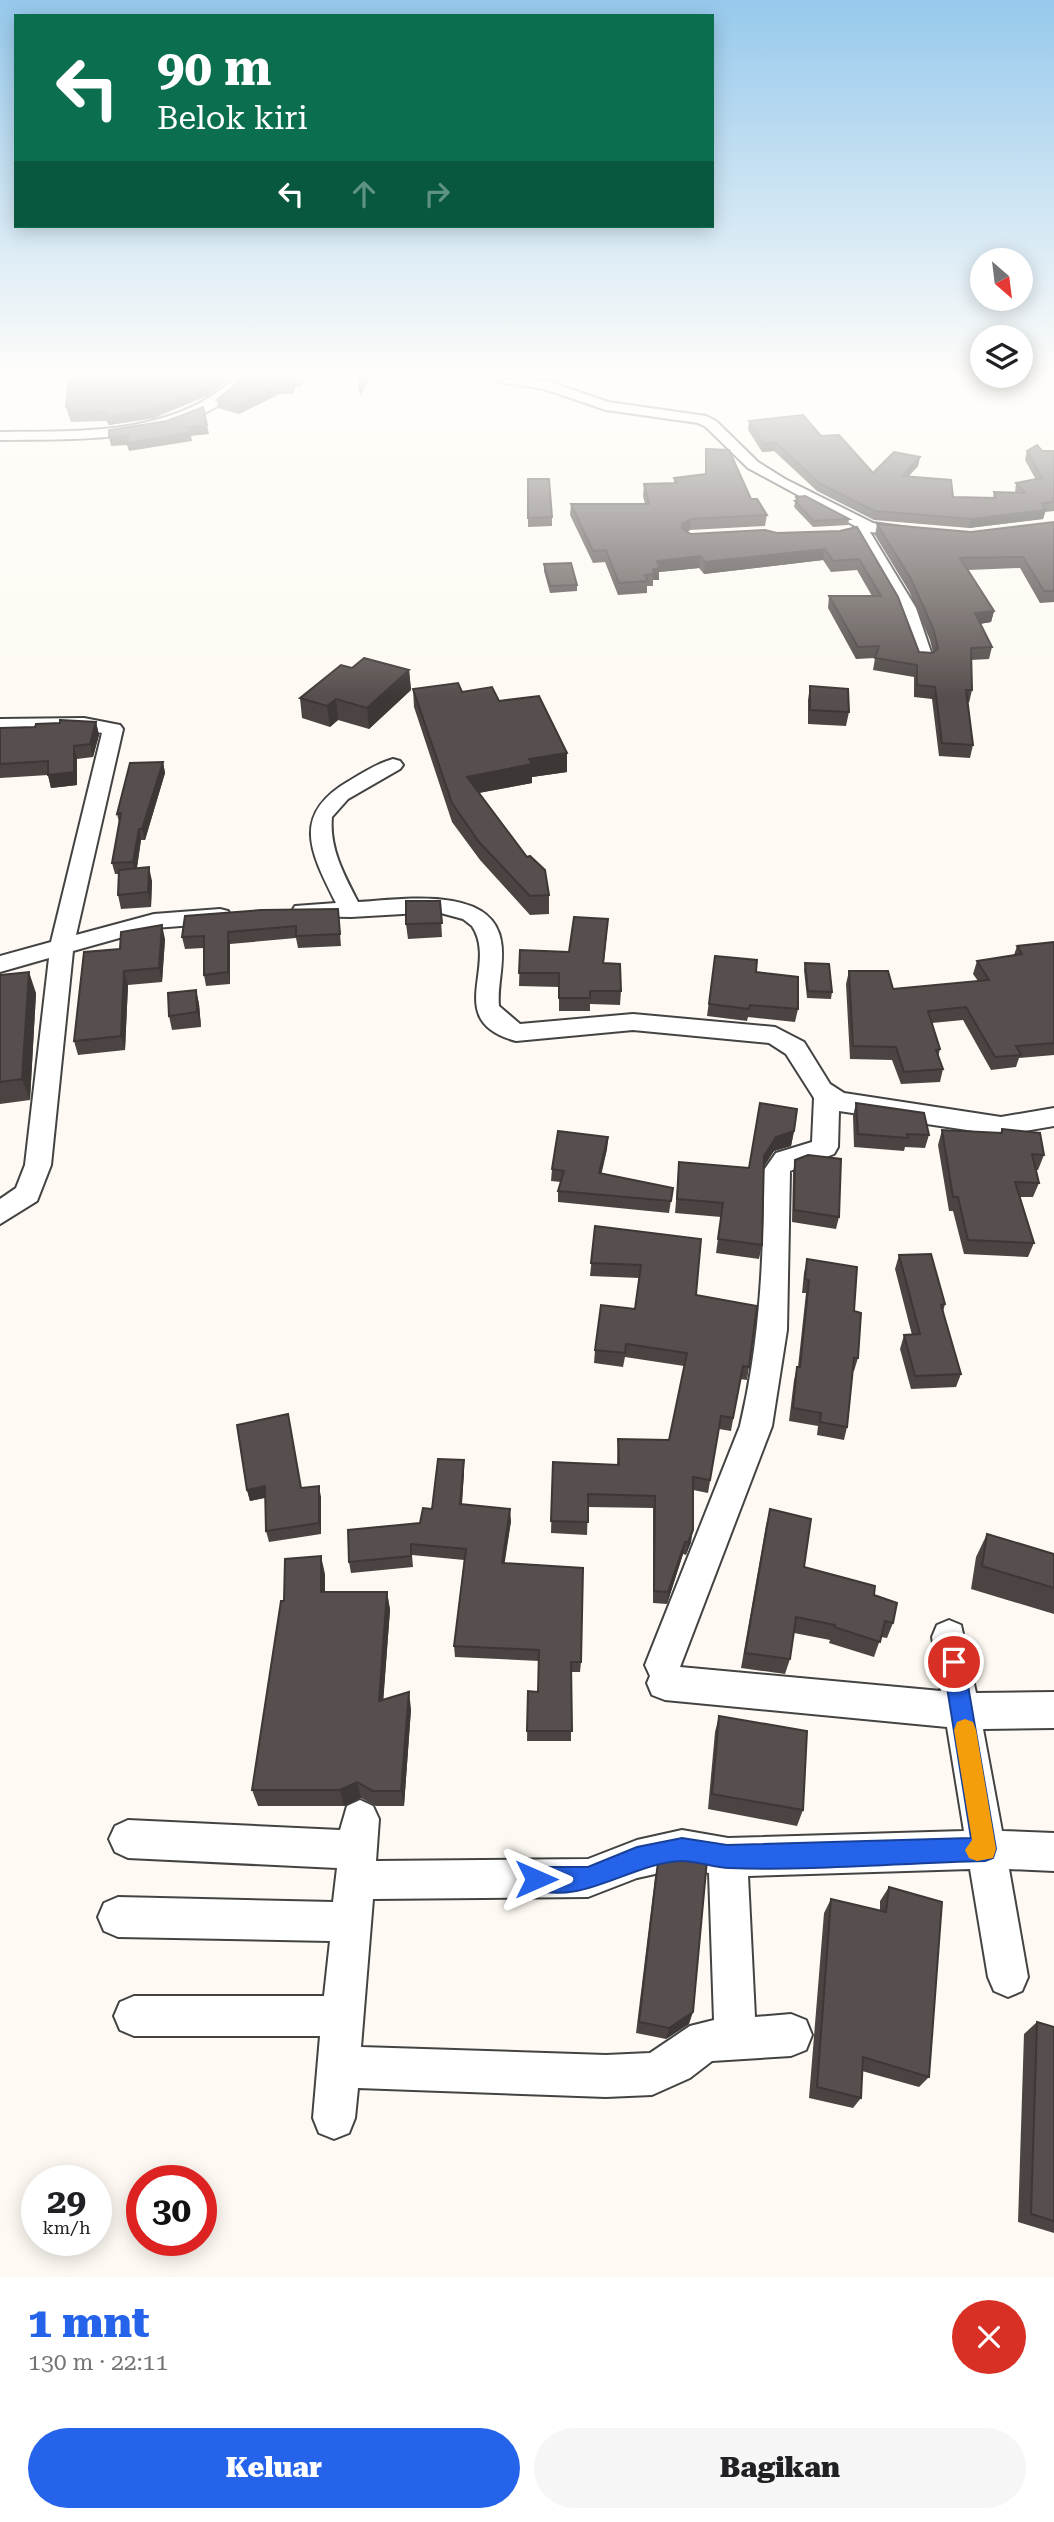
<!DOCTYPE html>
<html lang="id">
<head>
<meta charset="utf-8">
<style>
  body { margin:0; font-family:"Roboto Serif",serif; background:#f6f6f6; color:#202124; height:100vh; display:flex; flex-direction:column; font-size:26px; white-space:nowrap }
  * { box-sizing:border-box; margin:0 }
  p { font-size:23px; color:#757577 }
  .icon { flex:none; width:38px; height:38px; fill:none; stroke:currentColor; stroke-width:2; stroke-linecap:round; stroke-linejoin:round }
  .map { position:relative; height:2277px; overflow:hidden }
  .side { display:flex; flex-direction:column; background:#fff; flex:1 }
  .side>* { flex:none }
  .banner { position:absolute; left:14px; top:14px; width:700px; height:214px; border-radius:0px; box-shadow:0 4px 18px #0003; background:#0b6e4f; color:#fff; overflow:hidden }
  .needle { width:46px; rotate:152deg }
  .controls { position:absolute; left:970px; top:248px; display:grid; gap:14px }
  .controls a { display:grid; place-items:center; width:63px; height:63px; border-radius:50%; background:#fff; box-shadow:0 4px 18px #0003; font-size:35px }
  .speed { position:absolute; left:21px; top:2165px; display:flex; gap:14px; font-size:35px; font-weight:700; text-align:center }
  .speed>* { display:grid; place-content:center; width:91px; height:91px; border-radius:50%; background:#fff; box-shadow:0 4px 18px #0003; line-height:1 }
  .speed small { font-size:18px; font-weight:400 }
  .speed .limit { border:10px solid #d22; background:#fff; color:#111 }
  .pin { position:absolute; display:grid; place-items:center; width:60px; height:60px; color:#fff; margin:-30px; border:4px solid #fff; border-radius:50%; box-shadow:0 2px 7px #0007 }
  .me { position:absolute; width:77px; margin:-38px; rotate:90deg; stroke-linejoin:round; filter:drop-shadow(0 0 5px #0008) }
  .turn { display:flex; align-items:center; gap:24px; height:147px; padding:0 28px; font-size:32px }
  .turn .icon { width:91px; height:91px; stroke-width:2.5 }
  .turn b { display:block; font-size:49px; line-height:60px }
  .lanes { display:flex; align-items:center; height:66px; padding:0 28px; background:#0003; justify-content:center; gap:35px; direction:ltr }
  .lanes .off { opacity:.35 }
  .round { display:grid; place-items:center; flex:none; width:74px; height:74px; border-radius:37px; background:#f6f6f6 }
  .headline { display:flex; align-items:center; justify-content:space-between; height:119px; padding:0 28px }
  h1 { font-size:42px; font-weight:800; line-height:52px; color:#2563eb }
  .primary-button { display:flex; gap:14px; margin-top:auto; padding:14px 28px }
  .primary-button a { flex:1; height:80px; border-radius:42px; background:#2563eb; color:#fff; font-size:28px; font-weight:800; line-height:80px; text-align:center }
  .primary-button a+a { background:#f6f6f6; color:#202124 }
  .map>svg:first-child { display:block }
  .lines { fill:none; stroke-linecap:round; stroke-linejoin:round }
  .minor-casing { stroke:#434343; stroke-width:4 }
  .minor { fill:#fff; fill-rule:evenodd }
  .wall { fill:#4b4442 }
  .shaded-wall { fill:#3d3736 }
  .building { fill:#574f4d; stroke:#3d3736; stroke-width:2 }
  .route { fill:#2563eb; stroke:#184099; stroke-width:2 }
  .slow { fill:#f59e0b }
</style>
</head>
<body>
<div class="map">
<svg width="1054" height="2277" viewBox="0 0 1054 2277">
  <rect width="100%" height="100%" fill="#fefaf3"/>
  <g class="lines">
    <!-- minor casing -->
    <g class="minor-casing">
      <g id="minor">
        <path d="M235 378H250C196 445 78 439 0 440V432C80 431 173 436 235 378Z"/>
        <polygon points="493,378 547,381 608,402 706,416 716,421 758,462 785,479 873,523 917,529 917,535 911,537 870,532 916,608 933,658 924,663 915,658 898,608 853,531 857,527 748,468 706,427 698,423 606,410 544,389 500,382"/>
        <polygon points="84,718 120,725 123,729 76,935 154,914 220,909 228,911 231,916 228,921 220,923 155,928 73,951 51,1165 37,1201 0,1224 0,1199 16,1188 25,1165 49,958 0,972 0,956 51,942 102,733 84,730 0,731 0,719"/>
        <path d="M393 759 400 761 403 765 400 769 348 799 332 817C329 848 344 875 358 902 398 900 492 884 501 941 505 963 497 985 499 1006L520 1024 633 1014 775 1027 804 1042 830 1084 844 1093 1001 1117 1054 1108V1126L1001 1135 839 1111 838 1147 834 1154 790 1171 787 1330 772 1426 680 1667 941 1691 932 1637 937 1625 949 1620 961 1625 976 1693 1054 1692V1728L983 1729 1002 1831 1054 1833V1871L1009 1869 1028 1977 1022 1991 1008 1997 994 1991 988 1977 970 1869 748 1876 755 2017 791 2014 806 2020 812 2035 806 2050 791 2056 712 2061 690 2078 652 2095 606 2097 358 2088 355 2118 349 2133 334 2139 319 2133 313 2118 320 2036H134L120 2030 114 2016 120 2002 134 1996H324L330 1941 118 1937 104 1931 98 1917 104 1903 118 1897 333 1902 337 1868 128 1858 115 1852 109 1839 115 1826 128 1820 340 1830 347 1806 360 1800 373 1806 379 1819 376 1861 588 1859 637 1840 682 1830 728 1838 964 1831 947 1727 665 1700 652 1695 647 1683 650 1676 645 1665 740 1426C760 1341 764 1257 764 1170L776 1153 812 1142 814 1098 786 1054 769 1043 633 1030 516 1041C442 1021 499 966 472 926L463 919 437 912 351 917 295 916 292 911 295 906 336 903C311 853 290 815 349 781 362 773 378 763 393 759ZM682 1868 709 1873 714 2020 690 2026 650 2053 606 2055 361 2047 373 1899 588 1897 637 1878Z"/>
      </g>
    </g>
    <!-- minor -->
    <use href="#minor" class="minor"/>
  </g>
  <!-- wall -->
  <g class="wall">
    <polygon points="69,378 231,378 209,395 154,418 109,425 106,421 71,422 66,407"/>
    <polygon points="243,378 304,378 301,387 295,387 293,394 279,394 239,414 218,408 217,400"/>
    <polygon points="749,421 821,436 873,473 920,457 918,466 908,477 953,497 993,498 994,492 1015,493 1016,483 1036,480 1025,460 1027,451 1054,451 1054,511 1045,512 1043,519 969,528 874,520 817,491 774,451 762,452 748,430"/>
    <polygon points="706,449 767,515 765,526 690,530 687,532 691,534 777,533 840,531 857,527 919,652 933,652 930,640 909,591 875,535 877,524 971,532 1054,522 1054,602 1040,603 1020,568 968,570 994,611 991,622 980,624 992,647 989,659 971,660 972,690 969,703 968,702 973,745 970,758 939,756 932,699 914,697 914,677 873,670 875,658 856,659 828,608 829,596 872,596 857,570 831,572 823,560 704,574 699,568 659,572 659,580 653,580 653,586 647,586 647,593 618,595 605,562 593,563 570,515 571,504 645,504 643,496 644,484 674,483 674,478 705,474"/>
    <polygon points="528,479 552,517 552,526 528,527"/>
    <polygon points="796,497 849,519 848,525 813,527 794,507"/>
    <polygon points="544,564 577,585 577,591 550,593 544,571"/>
    <polygon points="352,668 409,670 411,690 369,729 338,720 330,727 302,718 300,698"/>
    <polygon points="810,686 849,712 846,726 808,724 808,700"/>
    <polygon points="413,689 462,692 499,701 567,753 567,772 532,777 532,783 479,793 527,857 549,895 549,914 530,915 480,860 452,822 414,707"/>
    <polygon points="96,722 99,735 93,757 77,759 77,785 51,788 48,775 0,778 0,728 35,727"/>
    <polygon points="163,762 165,773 145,840 141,840 137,868 152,881 151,907 121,909 118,895 119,874 115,874 112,863 119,822 117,814"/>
    <polygon points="440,901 442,937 408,939 406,924"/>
    <polygon points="338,909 341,946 298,948 296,938 230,944 230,984 206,986 204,975 204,948 185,949 182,937"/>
    <polygon points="607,932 604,963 621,991 620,1005 590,1004 590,1011 559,1011 559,987 519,986 520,950 569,952"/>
    <polygon points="165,939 162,982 128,985 125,1050 78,1055 74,1041 120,949"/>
    <polygon points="1054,942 1054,1055 1019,1058 1016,1067 991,1070 963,1020 932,1023 940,1049 938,1057 943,1069 940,1082 901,1084 892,1060 850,1059 846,984 849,971 893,989 978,981 973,974 977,961 1014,955 1017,946"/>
    <polygon points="715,956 756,972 798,1009 795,1022 748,1017 747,1021 707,1016"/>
    <polygon points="805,963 832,992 831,999 807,998 804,970"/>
    <polygon points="0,975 36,993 30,1100 0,1104"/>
    <polygon points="196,990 199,1004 201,1027 172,1030 169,1016"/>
    <polygon points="856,1103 929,1135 925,1148 905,1147 904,1151 854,1147 853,1116"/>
    <polygon points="1002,1129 1044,1155 1038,1170 1036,1170 1039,1183 1033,1197 1020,1197 1034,1243 1028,1257 964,1254 953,1211 949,1211 938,1145 942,1130 1000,1133"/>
    <polygon points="794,1131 791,1146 774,1151 764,1167 762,1245 759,1259 716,1253 721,1217 675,1213 678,1177 749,1168"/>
    <polygon points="608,1137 607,1149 601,1173 673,1188 669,1213 558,1202 558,1191 561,1182 551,1181 552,1169"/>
    <polygon points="795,1160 839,1217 836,1229 792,1222 793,1173"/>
    <polygon points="595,1226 696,1295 749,1367 747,1380 740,1379 731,1431 719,1429 708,1493 693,1490 691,1542 686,1555 683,1554 667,1604 653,1603 653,1508 588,1507 587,1535 551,1533 553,1462 617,1465 618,1439 669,1440 684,1366 625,1357 623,1367 594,1363 595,1350 635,1309 639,1278 590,1276"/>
    <polygon points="899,1255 945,1304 943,1312 961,1374 956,1387 911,1389 900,1349 904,1335 912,1335 895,1269"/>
    <polygon points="807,1259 854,1311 858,1358 854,1371 853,1371 847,1427 844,1440 817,1435 818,1426 789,1421 794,1380 797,1367 798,1367 806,1293 802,1293 804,1273"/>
    <polygon points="464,1460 464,1472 462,1504 511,1521 504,1563 581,1662 580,1672 571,1672 571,1741 527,1741 528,1691 538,1692 539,1661 455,1657 454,1646 464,1560 412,1555 413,1567 351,1573 349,1562 420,1523 432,1509"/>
    <polygon points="302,1488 321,1497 321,1534 269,1542 266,1531 265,1498 250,1501 247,1490"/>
    <polygon points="770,1509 804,1567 874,1595 893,1623 887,1638 881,1637 874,1657 829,1643 830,1640 794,1633 790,1659 785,1674 741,1668 766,1525"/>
    <polygon points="987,1534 1054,1554 1054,1614 971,1589 976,1557"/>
    <polygon points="325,1574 325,1592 387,1592 390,1610 383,1700 411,1709 404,1806 376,1806 361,1798 344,1806 258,1806 252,1790 284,1601"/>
    <polygon points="719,1716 803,1810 797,1826 708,1809 715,1732"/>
    <polygon points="658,1862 689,2024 666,2039 636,2033 655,1877"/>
    <polygon points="889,1887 929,2077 919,2087 862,2071 861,2098 853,2108 809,2098 824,1913 831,1899 880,1910 880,1901"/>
    <polygon points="1037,2022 1054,2027 1054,2233 1018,2222 1024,2034"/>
  </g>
  <!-- shaded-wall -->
  <g class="shaded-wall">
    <polygon points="219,378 231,378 209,395 154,418 109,425 108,417"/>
    <polygon points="300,378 304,378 301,387 300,379"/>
    <polygon points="367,378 371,378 360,396 360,391"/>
    <polygon points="294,379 295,387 293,394 292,385"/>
    <polygon points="278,386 279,394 239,414 238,405"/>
    <polygon points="207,425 209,434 191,436 192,441 129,451 127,445 111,446 109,437"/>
    <polygon points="775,442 774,451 762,452 763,443"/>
    <polygon points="920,457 918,466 900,485 902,476"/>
    <polygon points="1046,510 1043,519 969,528 971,519"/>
    <polygon points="691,519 690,530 681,536 682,524"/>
    <polygon points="825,549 823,560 704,574 705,562"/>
    <polygon points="700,556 699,568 659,572 659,580 653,580 653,569 657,561"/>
    <polygon points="994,611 991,622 972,625 975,613"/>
    <polygon points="409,670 411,690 369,729 367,708"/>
    <polygon points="336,699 338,720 330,727 327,706"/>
    <polygon points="96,722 99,735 93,757 90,744"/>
    <polygon points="74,746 77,759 77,785 51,788 48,775"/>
    <polygon points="567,753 567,772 532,777 532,783 467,795 467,777 529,759"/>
    <polygon points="163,762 165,773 145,840 142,829"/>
    <polygon points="139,829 141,840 136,873 133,862"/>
    <polygon points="149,867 152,881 151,907 148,892"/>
    <polygon points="162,925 165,939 162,982 159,968"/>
    <polygon points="228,932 230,944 230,984 228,972"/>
    <polygon points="124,971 128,985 125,1050 121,1036"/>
    <polygon points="29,972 36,993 30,1100 22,1079"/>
    <polygon points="196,990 199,1004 201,1027 197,1012"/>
    <polygon points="794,1131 791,1146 774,1151 761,1170 764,1156 776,1137"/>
    <polygon points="608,1137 607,1149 599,1185 599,1173"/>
    <polygon points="464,1460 464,1472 461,1515 460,1504"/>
    <polygon points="265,1486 268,1497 250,1501 247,1490"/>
    <polygon points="319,1486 321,1497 321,1534 319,1523"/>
    <polygon points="510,1509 511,1521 503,1574 502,1563"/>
    <polygon points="693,1530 691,1542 686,1555 688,1542"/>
    <polygon points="685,1542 683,1554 667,1604 668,1592"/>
    <polygon points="321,1556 325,1574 325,1610 321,1592"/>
    <polygon points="387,1592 390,1610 382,1718 379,1701"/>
    <polygon points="409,1692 411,1709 404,1806 401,1791"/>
    <polygon points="357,1782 361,1798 344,1806 340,1790"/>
    <polygon points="693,2012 689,2024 666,2039 669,2028"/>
  </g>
  <!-- building -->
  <g class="building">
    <polygon points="69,378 219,378 208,386 152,409 108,417 104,412 69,414 70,407 66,407"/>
    <polygon points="243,378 300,378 294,379 292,385 278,386 238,405 217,400"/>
    <polygon points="359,378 367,378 360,391"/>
    <polygon points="203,407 207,425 187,427 190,432 127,443 128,436 109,437 109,430 167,421"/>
    <polygon points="803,415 821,436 839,435 873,473 894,452 920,457 902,476 951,480 953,497 996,498 994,492 1025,493 1016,483 1042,478 1027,451 1037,445 1042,451 1054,451 1054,502 1042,503 1046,510 971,519 875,511 819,483 775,442 763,443 749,421"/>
    <polygon points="706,449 729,450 751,499 757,499 767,515 691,519 682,524 682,529 691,534 765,530 777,533 840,531 857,527 898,597 919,652 933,653 938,648 933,628 911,579 877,524 971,532 1054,522 1054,591 1044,591 1023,557 960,558 994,611 975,613 992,647 971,648 972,690 966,690 973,745 942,743 935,687 917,685 917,665 875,658 879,646 858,647 829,596 881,596 859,559 833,561 825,549 705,562 700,556 657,561 660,568 653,569 654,574 645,575 648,581 619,583 606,550 593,551 571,504 649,504 644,484 677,483 674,478 706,474"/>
    <polygon points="528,479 549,479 552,517 528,518"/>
    <polygon points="805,496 849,519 814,521 795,501 798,501 796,497"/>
    <polygon points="571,563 577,585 550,586 544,564"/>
    <polygon points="364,658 409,670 367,708 336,699 327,706 300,698 341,665 352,668"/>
    <polygon points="458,683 462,692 492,687 499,701 539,696 567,753 529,759 532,764 467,777 527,857 530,856 545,870 549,895 530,896 479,842 452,803 413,689"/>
    <polygon points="810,686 848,689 849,712 810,710"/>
    <polygon points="60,720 96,722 90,744 74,746 74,772 48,775 48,761 0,764 0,728 35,727 36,724 60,723"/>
    <polygon points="163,762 142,829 139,829 133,862 112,863 121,813 117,814 130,763"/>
    <polygon points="149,867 148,892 118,895 119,870"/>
    <polygon points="406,901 440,901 442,923 406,924"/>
    <polygon points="338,909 340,934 296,936 296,926 228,932 228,972 204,975 204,936 182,937 185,916 261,910"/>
    <polygon points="574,917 608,919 603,963 620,964 621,991 590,991 590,998 559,998 559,973 519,973 520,950 569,952"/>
    <polygon points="162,925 159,968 124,971 121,1036 74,1041 84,952 120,949 121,932"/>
    <polygon points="1054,942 1054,1043 1016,1046 1021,1055 995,1057 966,1007 928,1011 940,1049 936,1050 943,1069 904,1072 896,1047 853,1046 849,971 888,971 893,989 989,980 977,961 1022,954 1017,946"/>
    <polygon points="715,956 757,960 756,972 798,977 798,1009 750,1005 749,1009 709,1004"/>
    <polygon points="805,963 829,964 832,992 808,991"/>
    <polygon points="29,972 22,1079 0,1082 0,975"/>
    <polygon points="196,990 197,1012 169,1016 168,993"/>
    <polygon points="760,1103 797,1109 794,1131 776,1137 764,1156 762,1245 718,1239 723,1203 677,1199 679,1162 749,1168"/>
    <polygon points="856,1103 924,1113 929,1135 907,1134 908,1138 858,1134"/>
    <polygon points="1002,1129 1040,1133 1044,1155 1032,1154 1039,1183 1015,1182 1034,1243 968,1240 958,1197 953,1197 942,1130 1002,1133"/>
    <polygon points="558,1131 608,1137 599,1173 673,1188 671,1201 558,1191 564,1171 552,1169"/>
    <polygon points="808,1155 841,1159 839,1217 794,1210 795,1160"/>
    <polygon points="595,1226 701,1239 696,1295 757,1306 749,1367 743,1366 733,1418 721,1416 710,1480 693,1477 693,1530 688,1542 685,1542 668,1592 654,1591 655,1496 588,1494 588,1522 551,1521 553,1462 619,1465 618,1439 669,1440 687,1353 626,1344 625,1353 595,1350 601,1305 635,1309 641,1265 591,1263"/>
    <polygon points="931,1254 945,1304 941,1305 961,1374 915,1376 904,1335 920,1334 899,1255"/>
    <polygon points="807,1259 857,1267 854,1311 861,1313 858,1358 854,1358 847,1427 820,1422 821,1413 793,1408 797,1367 800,1367 809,1280 805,1279"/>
    <polygon points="288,1414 301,1488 319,1486 319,1523 266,1531 265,1486 247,1490 237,1425"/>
    <polygon points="438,1459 464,1460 460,1504 510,1509 502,1563 583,1568 581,1662 571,1662 572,1731 527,1731 528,1691 538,1692 539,1650 454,1646 466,1549 411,1544 411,1556 349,1562 348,1530 420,1523 423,1508 432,1509"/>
    <polygon points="770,1509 811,1519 804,1567 875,1586 874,1595 897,1603 893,1623 885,1621 880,1642 834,1627 835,1625 796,1617 790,1659 745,1653"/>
    <polygon points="987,1534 1054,1554 1054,1588 982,1566"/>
    <polygon points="321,1556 321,1592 387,1592 379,1701 409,1692 401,1791 373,1791 357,1782 340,1790 252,1790 281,1601 284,1601 285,1559"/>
    <polygon points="719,1716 807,1731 803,1810 712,1794"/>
    <polygon points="685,1856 707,1860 693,2012 669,2028 639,2022 658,1862"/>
    <polygon points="889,1887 942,1902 929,2077 863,2057 861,2098 817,2087 831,1899 886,1912"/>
    <polygon points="1037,2022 1054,2027 1054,2221 1031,2214"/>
  </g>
  <!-- sky -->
  <linearGradient id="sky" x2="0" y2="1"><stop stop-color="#96c9ec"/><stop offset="0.54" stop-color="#fffdfa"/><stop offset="1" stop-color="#fffdfa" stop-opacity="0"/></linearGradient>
  <rect width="1054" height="697" fill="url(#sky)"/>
  <!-- route -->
  <path class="route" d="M954 1651 961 1654 964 1662 996 1849 993 1858 985 1861C900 1863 814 1871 729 1868 714 1868 698 1861 682 1861 631 1862 580 1909 528 1887L524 1879 528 1870 536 1867H588L637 1847 682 1838 727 1845 971 1838 943 1662 946 1654Z"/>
  <!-- slow -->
  <polygon class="slow" points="965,1719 973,1722 976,1730 996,1849 993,1858 977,1861 969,1858 965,1850 972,1840 954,1730 957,1722"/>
</svg>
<div class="controls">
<a><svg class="needle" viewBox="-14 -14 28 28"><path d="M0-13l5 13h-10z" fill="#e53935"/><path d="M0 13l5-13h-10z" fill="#757577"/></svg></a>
<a><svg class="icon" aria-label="layers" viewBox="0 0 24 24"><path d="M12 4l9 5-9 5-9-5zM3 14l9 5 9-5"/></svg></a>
</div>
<div class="speed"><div>29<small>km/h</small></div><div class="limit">30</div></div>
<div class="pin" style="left:954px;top:1662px;background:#d93025"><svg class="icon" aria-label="arrive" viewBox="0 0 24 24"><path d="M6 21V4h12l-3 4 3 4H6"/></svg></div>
<svg class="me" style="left:536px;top:1879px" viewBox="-20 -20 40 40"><path d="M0-17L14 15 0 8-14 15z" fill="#2563eb" stroke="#fff" stroke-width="4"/></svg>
<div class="banner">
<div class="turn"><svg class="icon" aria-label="left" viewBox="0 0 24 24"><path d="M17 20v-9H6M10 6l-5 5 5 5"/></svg><div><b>90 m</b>Belok kiri</div></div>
<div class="lanes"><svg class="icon" aria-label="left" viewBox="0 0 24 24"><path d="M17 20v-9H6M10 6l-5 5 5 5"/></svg><svg class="icon off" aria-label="ahead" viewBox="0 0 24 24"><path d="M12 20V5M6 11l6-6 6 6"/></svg><svg class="icon off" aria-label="right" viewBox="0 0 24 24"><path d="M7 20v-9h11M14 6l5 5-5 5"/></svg></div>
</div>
</div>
<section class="side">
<div class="headline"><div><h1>1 mnt</h1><p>130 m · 22:11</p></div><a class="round" style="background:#d93025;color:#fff"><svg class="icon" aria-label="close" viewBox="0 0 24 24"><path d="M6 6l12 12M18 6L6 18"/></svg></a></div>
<div class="primary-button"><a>Keluar</a><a>Bagikan</a></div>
</section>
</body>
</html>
